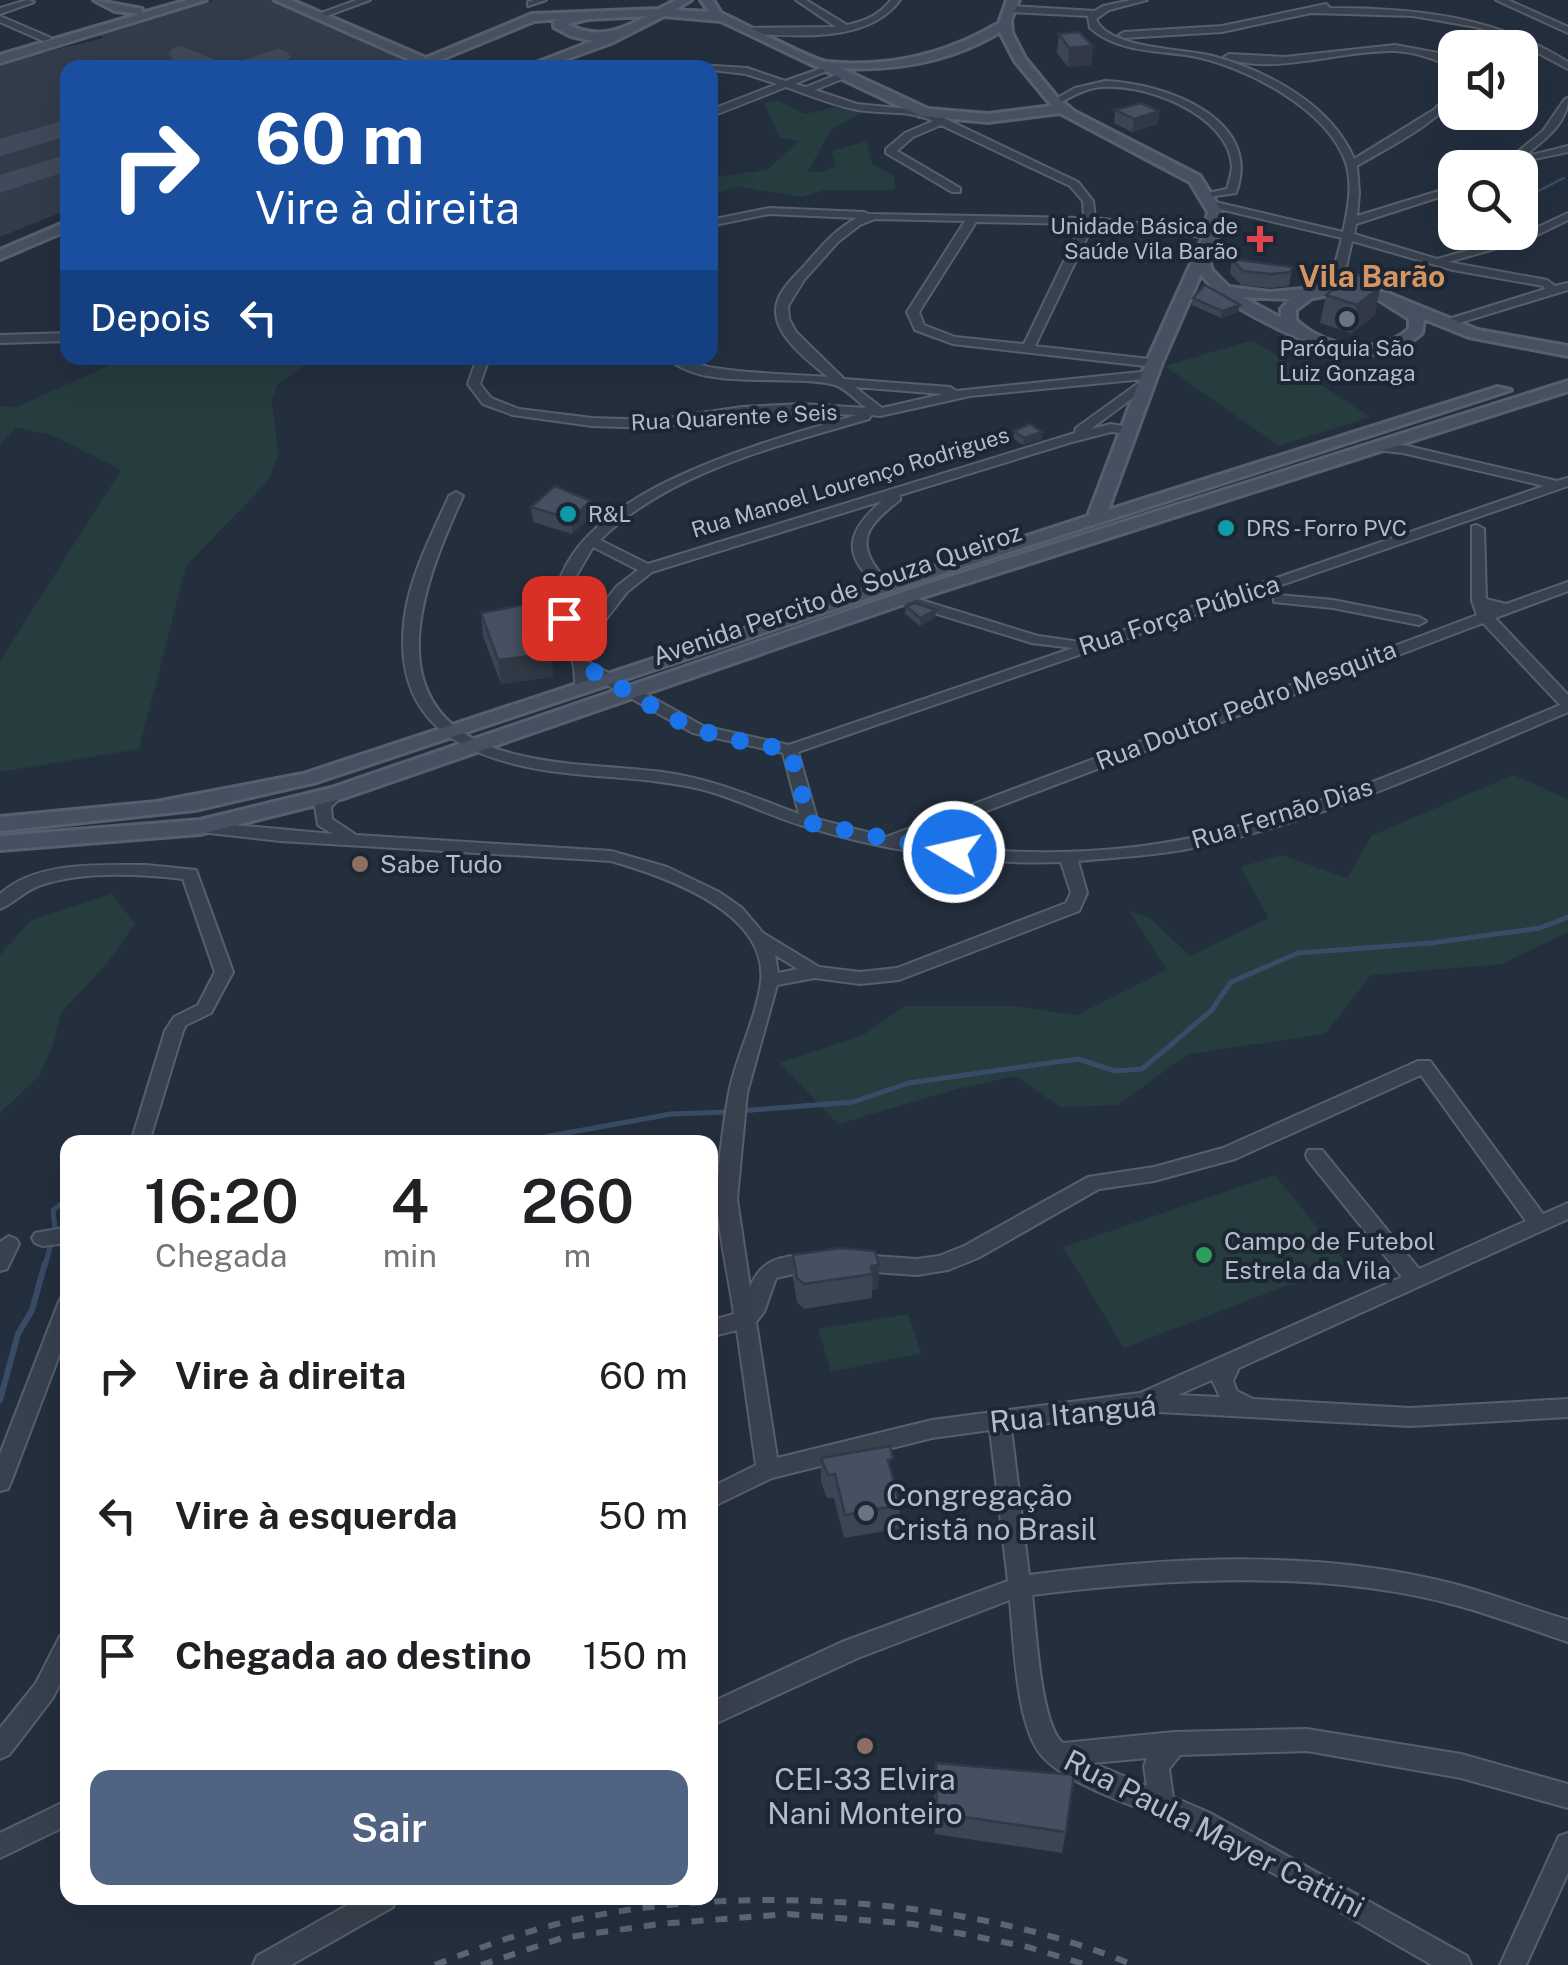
<!DOCTYPE html>
<html lang="pt">
<head>
<meta charset="utf-8">
<style>
  body { margin:0; font-family:"Public Sans",sans-serif; background:#f2f2f2; color:#202124; height:100vh; display:flex; flex-direction:column; font-size:38px; white-space:nowrap }
  * { box-sizing:border-box; margin:0 }
  p { font-size:32px; color:#757577 }
  .icon { flex:none; width:55px; height:55px; fill:none; stroke:currentColor; stroke-width:2; stroke-linecap:round; stroke-linejoin:round }
  .map { position:relative; flex:1; overflow:hidden }
  .drawer { position:absolute; left:60px; top:1135px; width:658px; height:770px; display:flex; flex-direction:column; background:#fff; border-radius:20px; box-shadow:0 10px 40px #0002 }
  .drawer>* { flex:none }
  .hud { position:absolute; left:60px; top:60px; width:658px; height:305px; border-radius:20px; box-shadow:0 10px 40px #0002; background:#1a4fa0; color:#fff; overflow:hidden }
  .tools { position:absolute; left:1438px; top:30px; display:grid; gap:20px }
  .tools a { display:grid; place-items:center; width:100px; height:100px; border-radius:20px; background:#fff; box-shadow:0 10px 40px #0002; font-size:50px }
  .pin { position:absolute; display:grid; place-items:center; width:85px; height:85px; color:#fff; margin:-42px; border-radius:20px; box-shadow:0 5px 15px #0006 }
  .me { position:absolute; width:110px; margin:-55px; rotate:279deg; stroke-linejoin:round; filter:drop-shadow(0 0 8px #0008) }
  .turn { display:flex; align-items:center; gap:35px; height:210px; padding:0 30px; font-size:45px }
  .turn .icon { width:130px; height:130px; stroke-width:2.5 }
  .turn b { display:block; font-size:70px; line-height:85px }
  .then { display:flex; align-items:center; height:95px; padding:0 30px; background:#0003; gap:20px; font-size:38px }
  .eta { display:flex; justify-content:space-evenly; align-items:center; height:170px; text-align:center }
  .eta b { font-size:60px; font-weight:600; line-height:70px }
  .action { display:flex; gap:20px; margin-top:auto; padding:20px 30px }
  .action a { flex:1; height:115px; border-radius:20px; background:#506383; color:#fff; font-size:40px; font-weight:600; line-height:115px; text-align:center }
  ul { padding:0; list-style:none }
  li { display:flex; align-items:center; gap:30px; height:140px; padding:0 30px }
  li div { flex:1 }
  li b { display:block; font-size:38px }
  li em { font-style:normal }
  .map>svg:first-child { display:block }
  .airport { fill:#323c4b }
  .green { fill:#263c3f }
  .lines { fill:none; stroke-linecap:round; stroke-linejoin:round }
  .stream-far2 { stroke:#394c67; stroke-width:2.5 }
  .stream-far1 { stroke:#394c67; stroke-width:5 }
  .stream { stroke:#394c67; stroke-width:6 }
  .taxiway { fill:#3f4a5a; fill-rule:evenodd }
  .street-casing { stroke:#565f6c; stroke-width:4 }
  .secondary-casing { stroke:#565f6c; stroke-width:6 }
  .street { fill:#38414e; fill-rule:evenodd }
  .secondary { fill:#465061; fill-rule:evenodd }
  .rail { stroke:#5a6575; stroke-width:6; stroke-dasharray:12 12; stroke-linecap:butt }
  .wall { fill:#3b4654 }
  .shaded-wall { fill:#303945 }
  .building { fill:#455162; stroke:#303945; stroke-width:2.5 }
  .route { stroke:#1a73e8; stroke-width:18; stroke-dasharray:0 32.4 }
  .health-dot { fill:#e0444e; stroke:#1d2633; stroke-width:4 }
  .worship-dot { fill:#6b7280; stroke:#1d2633; stroke-width:4 }
  .culture-dot { fill:#0f9aa8; stroke:#1d2633; stroke-width:4 }
  .education-dot { fill:#8d6e63; stroke:#1d2633; stroke-width:4 }
  .leisure-dot { fill:#2e9e5b; stroke:#1d2633; stroke-width:4 }
  .labels { text-anchor:middle; stroke-width:8; stroke-linejoin:round; paint-order:stroke }
  .far-poi-label { font-size:22px; fill:#b4bcc9; stroke:#1d2633; text-anchor:start }
  .far-street-label { font-size:22px; fill:#b4bcc9; stroke:#1d2633 }
  .street-label { font-size:25px; fill:#b4bcc9; stroke:#1d2633 }
  .poi-label { font-size:25px; fill:#b4bcc9; stroke:#1d2633; text-anchor:start }
  .far-district-label { font-size:30px; font-weight:bold; fill:#d59563; stroke:#1d2633 }
  .near-street-label { font-size:30px; fill:#b4bcc9; stroke:#1d2633 }
  .near-poi-label { font-size:30px; fill:#b4bcc9; stroke:#1d2633; text-anchor:start }
</style>
</head>
<body>
<div class="map">
<svg width="1568" height="1965" viewBox="0 0 1568 1965">
  <rect width="100%" height="100%" fill="#242f3e"/>
  <!-- airport -->
  <polygon class="airport" points="215,0 272,0 409,61 397,68 68,68 67,210 0,237 0,63 104,38 99,35"/>
  <!-- green -->
  <g class="green">
    <polygon points="777,100 805,114 835,107 861,113 831,130 808,171 821,172 836,166 832,151 866,141 872,164 894,176 895,190 824,190 802,197 738,187 710,195 710,170 719,176 767,170 799,141 780,138 764,103"/>
    <polygon points="1253,340 1370,417 1279,446 1165,366"/>
    <polygon points="125,358 315,358 278,384 272,400 278,456 267,482 186,566 139,749 0,772 0,661 121,470 54,436 16,427 0,445 0,406 17,407"/>
    <polygon points="1513,775 1568,799 1568,932 1502,964 1371,975 1325,1034 1188,1054 1118,1105 1060,1107 1016,1076 957,1089 838,1124 780,1063 864,1035 904,1006 1013,1006 1077,1015 1167,970 1129,911 1150,918 1190,956 1269,918 1240,867 1281,855 1347,878 1371,836"/>
    <polygon points="112,894 135,924 108,962 61,1013 53,1045 39,1076 0,1113 0,955 31,920"/>
    <polygon points="1275,1175 1346,1263 1124,1348 1063,1247"/>
    <polygon points="908,1314 921,1353 831,1372 818,1329"/>
  </g>
  <g class="lines">
    <!-- stream-far2 -->
    <polyline class="stream-far2" points="1520,200 1564,178"/>
    <!-- stream-far1 -->
    <g class="stream-far1">
      <polyline points="740,1111 853,1102 909,1083 1078,1059 1115,1071 1142,1069 1211,1011 1231,982 1298,953 1431,943 1540,928 1568,917"/>
      <polyline points="517,1142 671,1114 729,1112"/>
      <polyline points="45,1266 55,1229 53,1210 68,1199"/>
    </g>
    <!-- stream -->
    <polyline class="stream" points="0,1400 18,1334 32,1310 45,1263"/>
    <!-- taxiway -->
    <g class="taxiway">
      <path d="M181 46 220 62 224 68C203 68 183 71 168 54L172 49Z"/>
      <path d="M278 49 287 52 291 57C277 72 253 68 233 68L237 62Z"/>
      <polygon points="68,119 68,136 0,156 0,139"/>
      <polygon points="68,154 68,171 0,193 0,175"/>
    </g>
    <!-- street casing -->
    <g class="street-casing">
      <g id="street">
        <polygon points="27,0 34,2 0,14 0,8"/>
        <polygon points="357,0 370,0 321,18 313,16"/>
        <polygon points="534,0 546,0 528,6 528,2"/>
        <path d="M796 0H806L847 25C866 21 879 15 891 0H900C867 44 798 35 748 34L743 31 748 28 836 27Z"/>
        <path d="M1131 0H1147L1109 10 1096 19C1108 50 1186 48 1216 57 1269 72 1332 106 1354 159L1435 109 1455 88C1455 116 1381 151 1357 166L1359 193 1357 216 1455 186V192L1356 224 1354 234 1437 259 1519 236 1568 213V220L1527 240 1448 262 1547 280 1555 286 1568 283V290L1446 327 1442 325V321L1545 289 1543 286 1453 270 1352 241 1343 280 1337 283 1331 280 1342 238 1207 206 1206 204 1211 201 1343 232C1348 210 1353 185 1346 163 1328 109 1245 66 1192 56 1156 50 1119 53 1090 28L1088 16 1011 12 1006 9 1011 6 1095 11 1103 6Z"/>
        <polygon points="1496,0 1508,0 1568,27 1568,33"/>
        <path d="M1326 4 1330 8C1414 8 1495 16 1568 62V69L1506 36 1476 27 1413 16 1311 13 1222 32 1124 38 1119 35 1124 32 1222 26Z"/>
        <polygon points="0,16 49,37 51,39 43,41 0,22"/>
        <path d="M1395 45 1438 53 1455 61V67C1435 60 1417 52 1395 51 1345 49 1268 77 1224 57L1229 54 1285 57Z"/>
        <path d="M699 65 747 68 785 81 831 65V69L795 84 806 87 841 73H847V77L815 90 857 104 929 111 1078 182 1093 201 1095 218 1211 232 1217 235 1211 238 1093 225 1035 346 1158 360 1160 363 1154 367 953 344 915 330 907 312 965 221 875 219 860 225 838 242 804 280 788 306 789 319 796 332 844 379 950 387 956 391 1150 371 1156 375 1150 379 1154 382 1091 429 1111 424 1134 428V434L1111 432 1072 442 900 495V500C868 524 853 542 882 575L880 578H870C839 549 854 525 882 501L652 572 627 592 593 636 588 637 581 633 583 630 617 586 638 570 593 547 572 583 570 593 573 625 587 661 703 726 789 745 1073 648 1032 643 898 602V596H908L1038 636 1087 643 1544 486 1403 453 1376 450V444L1403 445 1557 481 1568 478V486L798 752 817 819 886 837 1477 615 1472 601V526L1477 525 1484 529 1486 599 1506 604 1568 582V591L1495 618 1568 695V712C1446 764 1323 821 1192 848 1155 856 1116 857 1078 861L1087 893 1079 911 899 980 860 984 815 978 777 985 747 1093 737 1199 750 1287C763 1256 783 1257 813 1254L820 1256 823 1262 820 1268 776 1278 764 1312 756 1322 777 1458 932 1420 1140 1393 1402 1277 1308 1160 1306 1155 1308 1150H1322L1419 1269 1526 1221 1421 1075 1235 1159 1154 1181 1099 1189 978 1258 948 1270 917 1275 859 1271 852 1269 849 1263 852 1257 859 1255 917 1259 939 1256 964 1246 1088 1177 1154 1167 1223 1148 1418 1061H1430L1543 1214 1568 1203V1219L1239 1368 1233 1381 1237 1391 1253 1399 1410 1408 1568 1399V1417L1410 1426 1141 1411 1011 1428 1029 1575C1170 1557 1319 1548 1458 1585 1495 1595 1531 1609 1568 1620V1642C1532 1630 1495 1616 1459 1606 1325 1569 1168 1578 1032 1595 1036 1626 1040 1725 1063 1743L1174 1732 1307 1729 1461 1754 1568 1784V1808L1461 1778 1307 1751 1180 1755 1169 1769 1173 1797 1210 1813 1467 1956 1471 1965H1432C1353 1920 1274 1871 1192 1830 1150 1810 1071 1789 1042 1756 1016 1727 1014 1641 1010 1600L858 1658 710 1726V1703L842 1642 1008 1581 990 1430 932 1438 772 1478 710 1508V1488L756 1465 737 1330 710 1337V1321L734 1314C729 1277 719 1238 717 1200 717 1174 724 1119 729 1093 736 1056 756 1020 761 982 769 911 663 876 611 861L280 841 200 832 192 827 200 822 333 834 318 825 315 806 331 789 337 788 345 793 331 807 332 819 356 835 611 851 667 867 719 892 742 908 763 933 819 967 860 972 897 968 1066 903 1071 893 1061 862C975 865 890 852 807 827 771 817 737 798 700 789 654 778 605 778 557 772 461 759 387 722 406 609 413 570 433 532 449 496L456 492 463 496C418 594 372 720 518 755 567 767 619 766 669 773 715 780 756 798 799 814L783 753 693 733 589 675 587 689H577C574 682 575 675 574 667 569 638 548 617 558 585 587 487 769 441 856 415L802 412 742 415 654 428 592 426 513 415 483 404 470 387 468 384 477 358H489L480 384 491 398 519 409 592 418 654 420 742 407 802 404 866 408C857 401 845 388 835 385 789 373 703 392 668 358 685 358 698 366 715 368 752 374 790 374 828 377 808 361 769 332 777 303 781 288 795 276 805 265 821 247 835 229 857 218L769 214 710 226V220L769 208 864 212 869 214 1084 218 1083 201 1070 186 941 125 913 137 897 151 960 188V192H952L886 153V149L905 133 933 121C909 109 879 115 853 109 830 104 806 94 786 87L710 117V110L777 84 746 74 695 68ZM976 222 1082 224 1024 344 955 337 924 325 919 312ZM1144 379 1076 428 1075 433 648 564 600 540C670 471 778 446 869 419L871 415 880 416 970 396ZM855 387 943 394 882 408ZM1483 623 1560 705C1441 754 1322 809 1195 837 1103 857 999 856 907 841ZM775 955 798 969 778 973ZM1212 1380 1220 1397 1178 1395ZM1147 1758 1144 1766 1147 1786 1093 1763Z"/>
        <path d="M1105 81C1163 83 1264 118 1236 193L1203 198V194L1227 189C1229 182 1232 173 1232 166 1229 113 1139 80 1094 88 1081 91 1070 97 1058 104L1050 102 1075 88Z"/>
        <path d="M1568 98C1568 124 1542 142 1523 157L1568 146V152L1515 163 1510 168H1498L1543 131 1565 99Z"/>
        <polygon points="68,333 68,341 0,343 0,335"/>
        <polygon points="1279,595 1333,600 1419,617 1426,621 1419,625 1333,608 1274,602 1274,596"/>
        <path d="M146 865 196 870 233 972 211 1013 186 1025 183 1031 149 1142H131L165 1031 174 1017 198 1005 215 972 183 879C138 874 85 871 41 885 25 890 15 903 0 909V894C36 861 100 865 146 865Z"/>
        <polygon points="68,1227 68,1243 42,1246 35,1243 32,1238 35,1233"/>
        <polygon points="9,1236 16,1239 19,1244 7,1269 0,1271 0,1242"/>
        <polygon points="68,1296 68,1332 11,1482 8,1489 0,1491 0,1454 58,1304 61,1298"/>
        <polygon points="68,1633 68,1669 52,1699 9,1755 0,1759 0,1728 36,1683 60,1636"/>
        <polygon points="68,1800 68,1825 0,1858 0,1833"/>
        <polygon points="1568,1833 1568,1873 1526,1965 1500,1965 1559,1836"/>
        <polygon points="360,1898 397,1898 393,1907 291,1965 253,1965 257,1956"/>
      </g>
    </g>
    <!-- secondary casing -->
    <g class="secondary-casing">
      <g id="secondary">
        <polygon points="94,0 142,9 142,13 188,0 206,0 0,63 0,55 140,14 115,11"/>
        <path d="M275 0H291L426 58 532 14 659 9 676 0H691L675 10 709 12 701 0H713L721 13C741 22 811 60 827 62 888 68 947 54 999 23L1007 0H1019L1011 20 1012 33 1025 58 1056 96 1075 112 1200 176 1222 212 1218 235 1208 257 1212 270 1229 287 1270 292 1345 285 1365 287 1390 294 1478 330 1568 346V356L1469 337 1424 319 1422 333C1378 372 1323 350 1277 328 1249 314 1220 300 1201 274L1162 363 1108 510 1497 387 1511 390 901 587 317 782 195 810 0 831V817L156 802 303 774 1088 516 1146 363 1204 235 1208 212 1190 182 1060 113 988 122 920 116 721 21 664 16 611 43 542 68H523L593 41 571 36 554 27V21L560 19 534 21 435 62 434 67 405 68 415 62ZM647 16C620 31 596 40 567 24L588 19ZM1000 32 1015 61 1052 106 988 114 928 109 840 68C897 71 950 62 1000 32ZM1337 294 1379 300 1409 319V329C1377 357 1326 348 1296 320V310L1312 298ZM1242 297 1290 299 1281 309V318Z"/>
        <polygon points="68,221 68,230 0,259 0,250"/>
        <polygon points="1568,381 1568,391 930,595 344,798 200,834 0,850 0,836 200,820 331,788 918,587"/>
      </g>
    </g>
    <!-- street -->
    <use href="#street" class="street"/>
    <!-- secondary -->
    <use href="#secondary" class="secondary"/>
    <!-- rail -->
    <g class="rail">
      <path d="M435 1965C478 1948 520 1933 565 1922 731 1882 975 1897 1133 1965"/>
      <polyline points="481,1965 562,1938 659,1924 788,1914 913,1924 1028,1947 1087,1965"/>
    </g>
  </g>
  <!-- wall -->
  <g class="wall">
    <polygon points="1059,34 1093,46 1091,65 1068,67 1057,53"/>
    <polygon points="1115,110 1159,111 1158,124 1132,132 1114,123"/>
    <polygon points="1232,259 1292,267 1289,286 1270,288 1241,285 1230,273"/>
    <polygon points="1371,283 1380,287 1375,315 1351,333 1320,323 1326,295"/>
    <polygon points="1193,298 1238,312 1221,318 1192,305"/>
    <polygon points="1014,431 1042,439 1023,445 1014,439"/>
    <polygon points="591,501 592,516 572,534 533,522 531,507"/>
    <polygon points="906,606 936,610 935,617 920,626 905,614"/>
    <polygon points="481,613 551,653 553,677 501,684 483,636"/>
    <polygon points="793,1255 879,1265 878,1289 872,1290 872,1298 804,1309 797,1302 793,1279"/>
    <polygon points="821,1458 892,1475 900,1505 899,1529 844,1538 834,1498 827,1498 821,1482"/>
    <polygon points="936,1763 1066,1832 1062,1853 935,1834 934,1785"/>
  </g>
  <!-- shaded-wall -->
  <g class="shaded-wall">
    <polygon points="1093,46 1091,65 1068,67 1069,48"/>
    <polygon points="1159,111 1158,124 1132,132 1134,119"/>
    <polygon points="1372,279 1369,296 1380,287 1375,315 1351,333 1357,305"/>
    <polygon points="1240,305 1238,312 1221,318 1222,311"/>
    <polygon points="1042,432 1042,439 1023,445 1024,438"/>
    <polygon points="591,501 592,516 572,534 571,519"/>
    <polygon points="936,610 935,617 920,626 920,618"/>
    <polygon points="551,653 553,677 501,684 498,660"/>
    <polygon points="879,1265 878,1289 872,1290 873,1274 871,1266"/>
  </g>
  <!-- building -->
  <g class="building">
    <polygon points="1079,32 1093,46 1069,48 1059,34"/>
    <polygon points="1141,103 1159,111 1134,119 1115,110"/>
    <polygon points="1232,259 1292,267 1291,272 1272,274 1243,271"/>
    <polygon points="1352,273 1372,279 1369,282 1380,287 1357,305 1326,295"/>
    <polygon points="1205,285 1240,305 1222,311 1193,298"/>
    <polygon points="1030,424 1042,432 1024,438 1014,431"/>
    <polygon points="555,486 591,501 571,519 531,507"/>
    <polygon points="533,603 551,653 498,660 481,613"/>
    <polygon points="915,603 936,610 920,618 906,606"/>
    <polygon points="840,1248 875,1251 879,1265 871,1266 873,1274 804,1284 797,1278 793,1255"/>
    <polygon points="890,1446 893,1459 888,1460 900,1505 845,1515 835,1474 828,1475 821,1458"/>
    <polygon points="936,1763 1074,1775 1066,1832 937,1813"/>
  </g>
  <g class="lines">
    <!-- route -->
    <polyline class="route" points="564,618 581,664 672,718 719,737 790,750 810,823 954,852"/>
  </g>
  <!-- markers -->
  <path class="health-dot" d="M1255 224h10v10h10v10h-10v10h-10v-10h-10v-10h10z"/>
  <g class="worship-dot">
    <circle cx="1347" cy="319" r="10"/>
    <circle cx="866" cy="1513" r="10"/>
  </g>
  <g class="culture-dot">
    <circle cx="568" cy="514" r="10"/>
    <circle cx="1226" cy="528" r="10"/>
  </g>
  <g class="education-dot">
    <circle cx="360" cy="864" r="10"/>
    <circle cx="865" cy="1746" r="10"/>
  </g>
  <circle class="leisure-dot" cx="1204" cy="1255" r="10"/>
  <g class="labels">
    <!-- far-poi labels -->
    <g class="far-poi-label">
      <text x="1238" y="234" text-anchor="end">Unidade Básica de<tspan x="1238" dy="25">Saúde Vila Barão</tspan></text>
      <text x="1347" y="356" text-anchor="middle">Paróquia São<tspan x="1347" dy="25">Luiz Gonzaga</tspan></text>
      <text x="588" y="522">R&amp;L</text>
      <text x="1246" y="536">DRS - Forro PVC</text>
    </g>
    <!-- far-street labels -->
    <g class="far-street-label">
      <text transform="translate(734 417) rotate(-3)" y="8">Rua Quarente e Seis</text>
      <text transform="translate(850 482) rotate(-17)" y="8">Rua Manoel Lourenço Rodrigues</text>
    </g>
    <!-- street labels -->
    <g class="street-label">
      <text transform="translate(837 594) rotate(-19)" y="9">Avenida Percito de Souza Queiroz</text>
      <text transform="translate(1179 615) rotate(-18)" y="9">Rua Força Pública</text>
      <text transform="translate(1246 705) rotate(-21)" y="9">Rua Doutor Pedro Mesquita</text>
      <text transform="translate(1282 813) rotate(-17)" y="9">Rua Fernão Dias</text>
    </g>
    <!-- poi labels -->
    <g class="poi-label">
      <text x="380" y="873">Sabe Tudo</text>
      <text x="1224" y="1250">Campo de Futebol<tspan x="1224" dy="29">Estrela da Vila</tspan></text>
    </g>
    <!-- far-district labels -->
    <g class="far-district-label">
      <text x="1372" y="287">Vila Barão</text>
    </g>
    <!-- near-street labels -->
    <g class="near-street-label">
      <text transform="translate(1073 1414) rotate(-6)" y="10">Rua Itanguá</text>
      <text transform="translate(1214 1834) rotate(27)" y="10">Rua Paula Mayer Cattini</text>
    </g>
    <!-- near-poi labels -->
    <g class="near-poi-label">
      <text x="886" y="1506">Congregação<tspan x="886" dy="34">Cristã no Brasil</tspan></text>
      <text x="865" y="1790" text-anchor="middle">CEI-33 Elvira<tspan x="865" dy="34">Nani Monteiro</tspan></text>
    </g>
  </g>
</svg>
<div class="tools">
<a><svg class="icon" aria-label="sound" viewBox="0 0 24 24"><path d="M4 9h4l5-4v14l-5-4H4zM17 9q2 3 0 6"/></svg></a>
<a><svg class="icon" aria-label="search" viewBox="0 0 24 24"><circle cx="10" cy="10" r="6"/><path d="M15 15l6 6"/></svg></a>
</div>
<div class="pin" style="left:564px;top:618px;background:#d93025"><svg class="icon" aria-label="arrive" viewBox="0 0 24 24"><path d="M6 21V4h12l-3 4 3 4H6"/></svg></div>
<svg class="me" style="left:954px;top:852px" viewBox="-20 -20 40 40"><circle r="17" fill="#1a73e8" stroke="#fff" stroke-width="3"/><path d="M0-11L8 9 0 5-8 9z" fill="#fff"/></svg>
<div class="hud">
<div class="turn"><svg class="icon" aria-label="right" viewBox="0 0 24 24"><path d="M7 20v-9h11M14 6l5 5-5 5"/></svg><div><b>60 m</b>Vire à direita</div></div>
<div class="then">Depois<svg class="icon" aria-label="left" viewBox="0 0 24 24"><path d="M17 20v-9H6M10 6l-5 5 5 5"/></svg></div>
</div>
<section class="drawer">
<div class="eta">
<div><b>16:20</b><p>Chegada</p></div>
<div><b>4</b><p>min</p></div>
<div><b>260</b><p>m</p></div>
</div>
<ul>
<li><svg class="icon" aria-label="right" viewBox="0 0 24 24"><path d="M7 20v-9h11M14 6l5 5-5 5"/></svg><div><b>Vire à direita</b></div><em>60 m</em></li>
<li><svg class="icon" aria-label="left" viewBox="0 0 24 24"><path d="M17 20v-9H6M10 6l-5 5 5 5"/></svg><div><b>Vire à esquerda</b></div><em>50 m</em></li>
<li><svg class="icon" aria-label="arrive" viewBox="0 0 24 24"><path d="M6 21V4h12l-3 4 3 4H6"/></svg><div><b>Chegada ao destino</b></div><em>150 m</em></li>
</ul>
<div class="action"><a>Sair</a></div>
</section>
</div>
</body>
</html>
